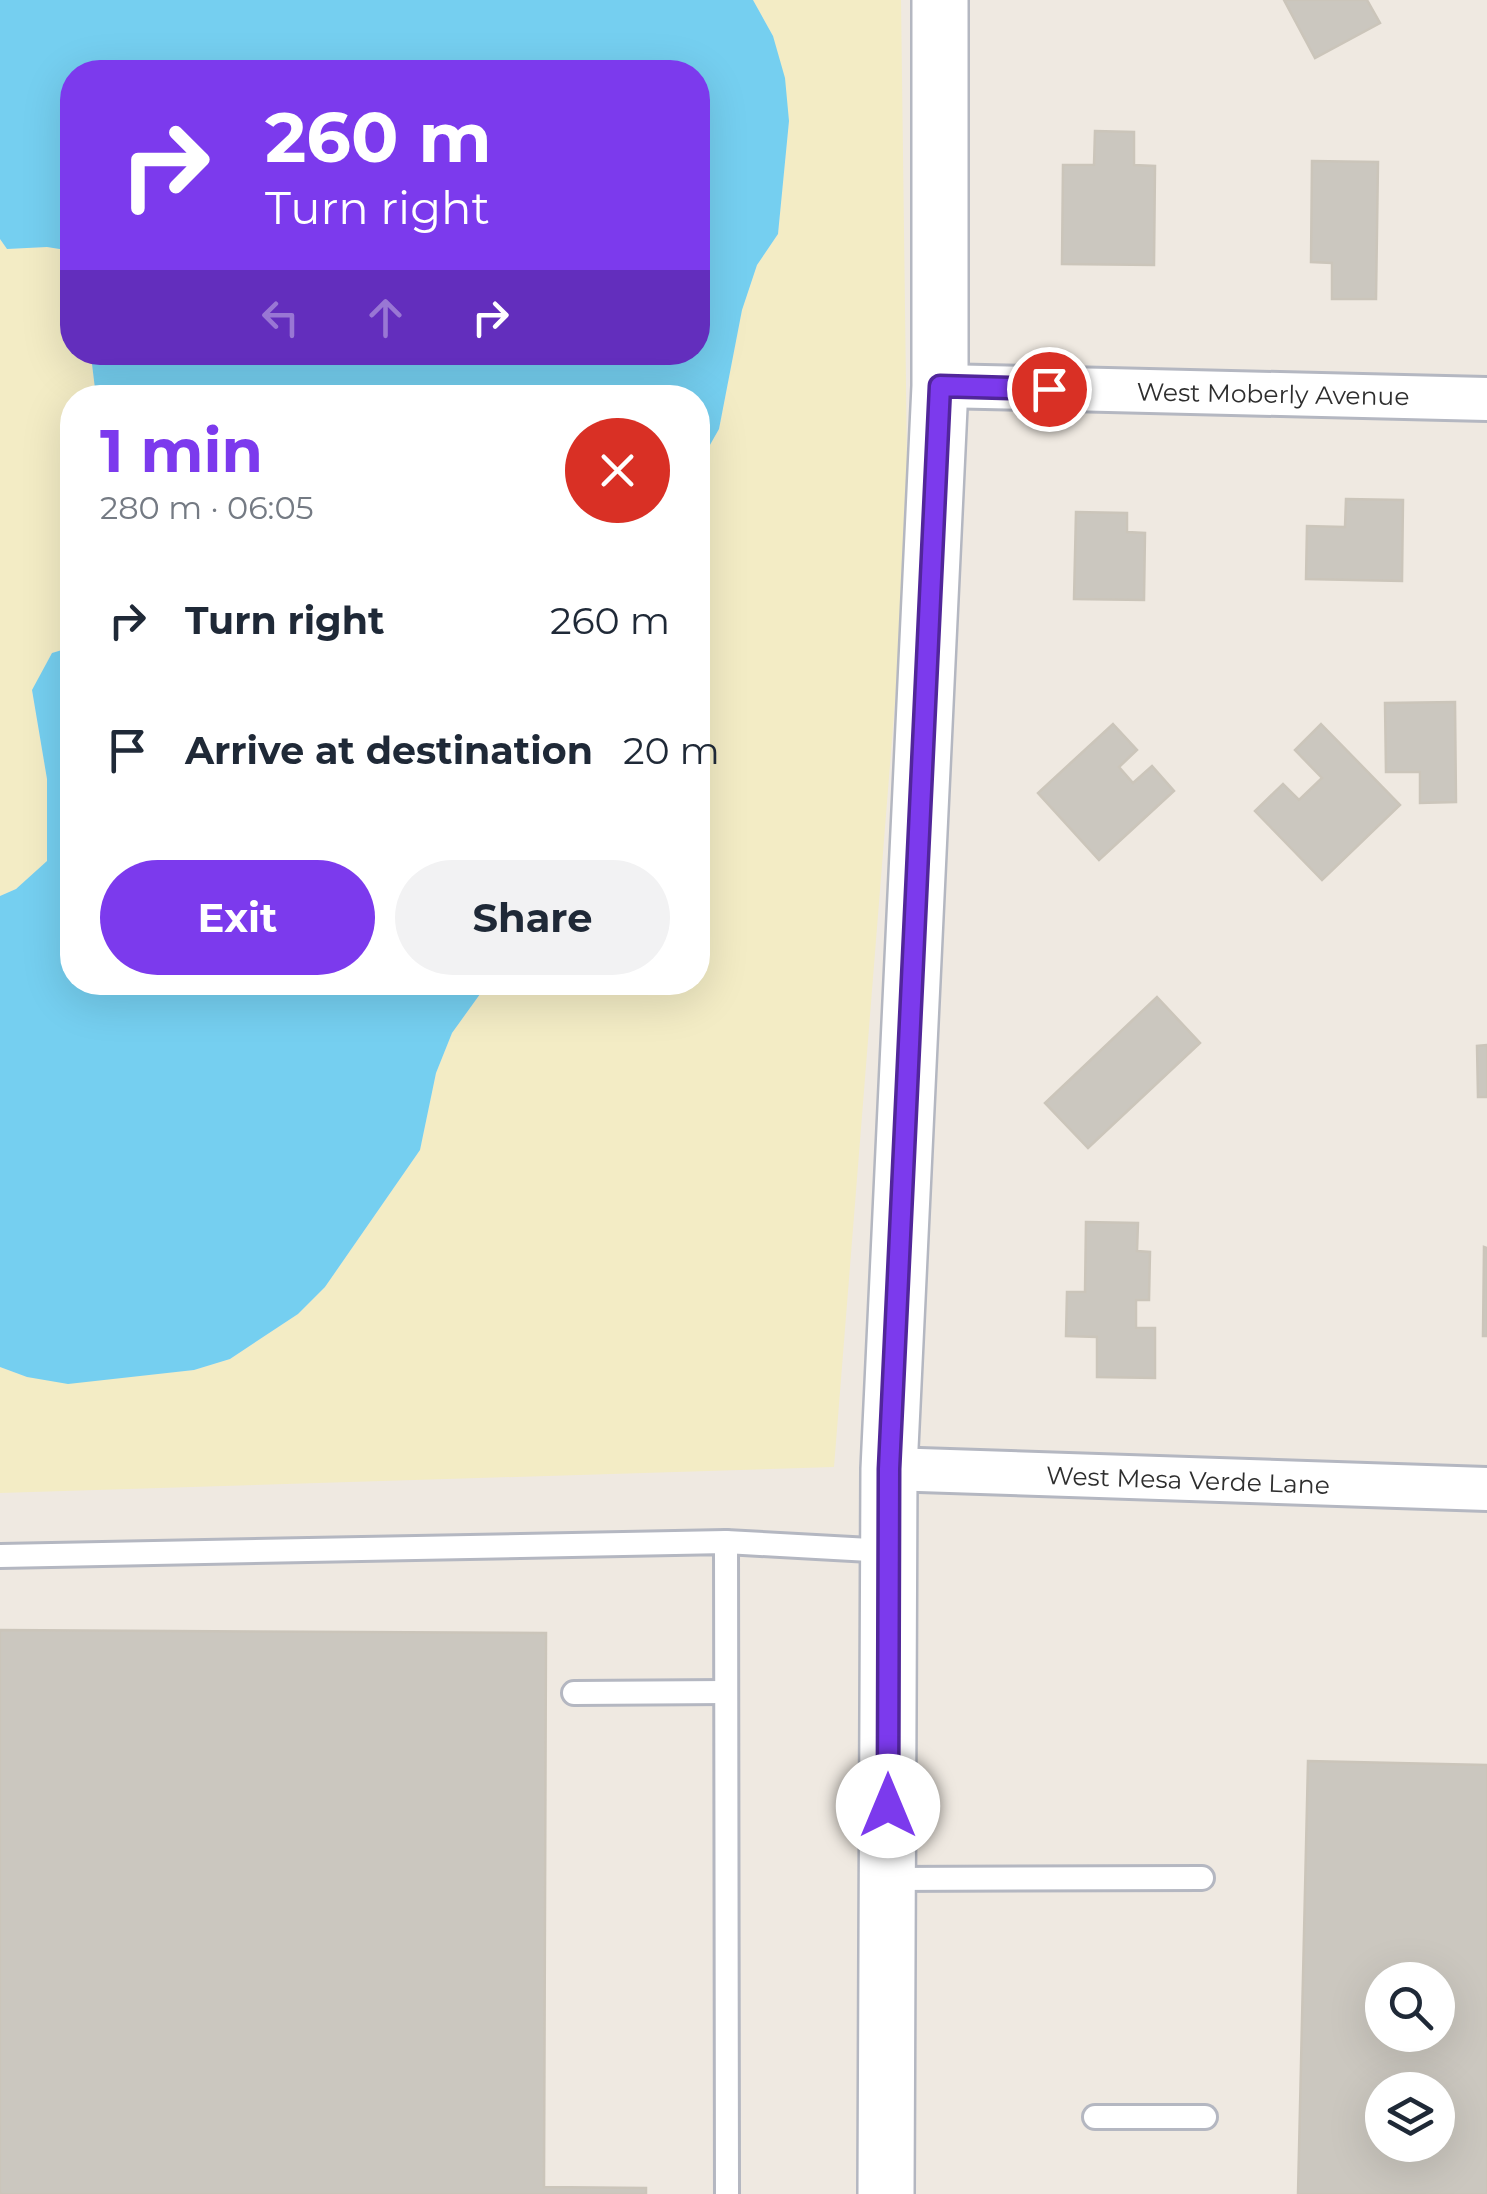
<!DOCTYPE html>
<html lang="en">
<head>
<meta charset="utf-8">
<style>
  body { margin:0; font-family:Montserrat,sans-serif; background:#f2f2f3; color:#1f2937; height:100vh; display:flex; flex-direction:column; font-size:38px; white-space:nowrap }
  * { box-sizing:border-box; margin:0 }
  p { font-size:32px; color:#747a83 }
  .icon { flex:none; width:55px; height:55px; fill:none; stroke:currentColor; stroke-width:2; stroke-linecap:round; stroke-linejoin:round }
  .map { position:relative; flex:1; overflow:hidden }
  .panel { position:absolute; left:60px; top:385px; width:650px; height:610px; display:flex; flex-direction:column; background:#fff; border-radius:40px; box-shadow:0 10px 40px #0002 }
  .panel>* { flex:none }
  .hud { position:absolute; left:60px; top:60px; width:650px; height:305px; border-radius:40px; box-shadow:0 10px 40px #0002; background:#7c3aed; color:#fff; overflow:hidden }
  .tools { position:absolute; left:1365px; top:1962px; display:grid; gap:20px }
  .tools a { display:grid; place-items:center; width:90px; height:90px; border-radius:50%; background:#fff; box-shadow:0 10px 40px #0002; font-size:50px }
  .pin { position:absolute; display:grid; place-items:center; width:85px; height:85px; color:#fff; margin:-42px; border:5px solid #fff; border-radius:50%; box-shadow:0 2px 10px #0007 }
  .me { position:absolute; width:110px; margin:-55px; rotate:0deg; stroke-linejoin:round; filter:drop-shadow(0 0 8px #0008) }
  .turn { display:flex; align-items:center; gap:35px; height:210px; padding:0 40px; font-size:45px }
  .turn .icon { width:130px; height:130px; stroke-width:2.5 }
  .turn b { display:block; font-size:70px; line-height:85px }
  .lanes { display:flex; align-items:center; height:95px; padding:0 40px; background:#0003; justify-content:center; gap:50px; direction:ltr }
  .lanes .off { opacity:.35 }
  .round { display:grid; place-items:center; flex:none; width:105px; height:105px; border-radius:52px; background:#f2f2f3 }
  .summary { display:flex; align-items:center; justify-content:space-between; height:170px; padding:0 40px }
  h1 { font-size:60px; font-weight:700; line-height:75px; color:#7c3aed }
  .cta { display:flex; gap:20px; margin-top:auto; padding:20px 40px }
  .cta a { flex:1; height:115px; border-radius:60px; background:#7c3aed; color:#fff; font-size:40px; font-weight:700; line-height:115px; text-align:center }
  .cta a+a { background:#f2f2f3; color:#1f2937 }
  ul { padding:0; list-style:none }
  li { display:flex; align-items:center; gap:30px; height:130px; padding:0 40px }
  li div { flex:1 }
  li b { display:block; font-size:38px }
  li em { font-style:normal }
  .map>svg:first-child { display:block }
  .sand { fill:#f3ecc5 }
  .water { fill:#75cff0 }
  .building { fill:#cbc7bf; stroke:#cbc5ba; stroke-width:2.5; fill-rule:evenodd }
  .lines { fill:none; stroke-linecap:round; stroke-linejoin:round }
  .lane-casing { stroke:#b4b7c1; stroke-width:28 }
  .street-casing { stroke:#b4b7c1; stroke-width:48 }
  .secondary-casing { stroke:#b4b7c1; stroke-width:60 }
  .lane { stroke:#fff; stroke-width:22 }
  .street { stroke:#fff; stroke-width:42 }
  .secondary { stroke:#fff; stroke-width:55 }
  .route-casing { stroke:#51269a; stroke-width:25 }
  .route { stroke:#7c3aed; stroke-width:18 }
  .labels { text-anchor:middle; stroke-width:9; stroke-linejoin:round; paint-order:stroke }
  .street-label { font-size:25px; fill:#2e2e2e; stroke:#fff }
</style>
</head>
<body>
<div class="map">
<svg width="1487" height="2194" viewBox="0 0 1487 2194">
  <rect width="100%" height="100%" fill="#efe9e1"/>
  <!-- sand -->
  <g class="sand">
    <polygon points="753,0 901,0 908,539 834,1467 0,1493 0,1367 27,1377 110,1379 194,1370 230,1359 298,1314 325,1287 420,1150 436,1073 452,1033 488,983 698,982 698,466 719,429 742,310 757,265 778,234 789,121 773,36"/>
    <polygon points="0,239 7,249 47,247 72,251 72,352 99,353 92,364 96,397 72,398 72,647 52,653 32,691 47,779 47,862 16,889 0,896"/>
  </g>
  <!-- water -->
  <g class="water">
    <polygon points="0,0 753,0 773,36 785,78 789,121 778,234 757,265 742,310 719,429 698,466 698,398 96,397 92,364 99,352 698,352 698,72 72,72 72,251 47,247 7,249 0,239"/>
    <polygon points="72,647 72,982 488,983 452,1033 436,1073 420,1150 325,1287 298,1314 230,1359 194,1370 68,1384 27,1377 0,1367 0,896 16,889 47,861 47,779 32,690 52,653"/>
  </g>
  <!-- building -->
  <g class="building">
    <polygon points="1284,0 1367,0 1380,23 1315,58"/>
    <polygon points="1095,131 1134,132 1134,165 1155,166 1154,265 1062,264 1063,165 1094,165"/>
    <polygon points="1312,161 1378,162 1376,299 1332,299 1332,263 1311,262"/>
    <polygon points="1346,499 1403,500 1402,581 1306,579 1307,526 1345,527"/>
    <polygon points="1076,512 1127,513 1127,532 1145,533 1144,600 1074,599"/>
    <polygon points="1455,702 1456,802 1420,803 1420,772 1386,772 1385,703"/>
    <polygon points="1113,724 1137,750 1119,767 1133,783 1152,766 1174,791 1099,860 1038,793"/>
    <polygon points="1321,724 1400,805 1322,880 1255,811 1283,784 1299,800 1322,778 1295,750"/>
    <polygon points="1157,997 1200,1043 1088,1148 1045,1103"/>
    <polygon points="1487,1045 1487,1097 1478,1097 1477,1046"/>
    <polygon points="1086,1222 1138,1223 1137,1251 1150,1252 1149,1300 1136,1300 1136,1328 1155,1328 1155,1378 1097,1377 1097,1337 1066,1336 1067,1292 1085,1292"/>
    <polygon points="1484,1247 1487,1248 1487,1336 1483,1336"/>
    <polygon points="0,1630 546,1633 544,2187 646,2188 646,2194 0,2194"/>
    <path d="M1308 1761 1487 1765V2194H1298ZM1382 1980H1438V2035H1382ZM1382 2090H1438V2145H1382Z"/>
  </g>
  <g class="lines">
    <!-- lane casing -->
    <g class="lane-casing">
      <g id="lane">
        <polyline points="726,1542 888,1551"/>
        <polyline points="0,1556 726,1542 727,2194"/>
        <polyline points="574,1693 726,1692"/>
        <polyline points="887,1879 1202,1878"/>
        <polyline points="1095,2117 1205,2117"/>
      </g>
    </g>
    <!-- street casing -->
    <g class="street-casing">
      <g id="street">
        <polyline points="940,386 1487,399"/>
        <polyline points="889,1469 1487,1489"/>
      </g>
    </g>
    <!-- secondary casing -->
    <g class="secondary-casing">
      <polyline id="secondary" points="886,2194 889,1469 940,386 940,0"/>
    </g>
    <!-- lane -->
    <use href="#lane" class="lane"/>
    <!-- street -->
    <use href="#street" class="street"/>
    <!-- secondary -->
    <use href="#secondary" class="secondary"/>
  </g>
  <g class="lines">
    <!-- route casing -->
    <g class="route-casing">
      <polyline id="route" points="888,1806 889,1469 940,386 1049,389"/>
    </g>
    <!-- route -->
    <use href="#route" class="route"/>
  </g>
  <g class="labels">
    <!-- street labels -->
    <g class="street-label">
      <text transform="translate(1273 394) rotate(1)" y="9">West Moberly Avenue</text>
      <text transform="translate(1188 1480) rotate(2)" y="9">West Mesa Verde Lane</text>
    </g>
  </g>
</svg>
<div class="tools">
<a><svg class="icon" aria-label="search" viewBox="0 0 24 24"><circle cx="10" cy="10" r="6"/><path d="M15 15l6 6"/></svg></a>
<a><svg class="icon" aria-label="layers" viewBox="0 0 24 24"><path d="M12 4l9 5-9 5-9-5zM3 14l9 5 9-5"/></svg></a>
</div>
<div class="pin" style="left:1049px;top:389px;background:#d93025"><svg class="icon" aria-label="arrive" viewBox="0 0 24 24"><path d="M6 21V4h12l-3 4 3 4H6"/></svg></div>
<svg class="me" style="left:888px;top:1806px" viewBox="-20 -20 40 40"><circle r="19" fill="#fff"/><path d="M0-13L10 11 0 6-10 11z" fill="#7c3aed"/></svg>
<div class="hud">
<div class="turn"><svg class="icon" aria-label="right" viewBox="0 0 24 24"><path d="M7 20v-9h11M14 6l5 5-5 5"/></svg><div><b>260 m</b>Turn right</div></div>
<div class="lanes"><svg class="icon off" aria-label="left" viewBox="0 0 24 24"><path d="M17 20v-9H6M10 6l-5 5 5 5"/></svg><svg class="icon off" aria-label="ahead" viewBox="0 0 24 24"><path d="M12 20V5M6 11l6-6 6 6"/></svg><svg class="icon" aria-label="right" viewBox="0 0 24 24"><path d="M7 20v-9h11M14 6l5 5-5 5"/></svg></div>
</div>
<section class="panel">
<div class="summary"><div><h1>1 min</h1><p>280 m · 06:05</p></div><a class="round" style="background:#d93025;color:#fff"><svg class="icon" aria-label="close" viewBox="0 0 24 24"><path d="M6 6l12 12M18 6L6 18"/></svg></a></div>
<ul>
<li><svg class="icon" aria-label="right" viewBox="0 0 24 24"><path d="M7 20v-9h11M14 6l5 5-5 5"/></svg><div><b>Turn right</b></div><em>260 m</em></li>
<li><svg class="icon" aria-label="arrive" viewBox="0 0 24 24"><path d="M6 21V4h12l-3 4 3 4H6"/></svg><div><b>Arrive at destination</b></div><em>20 m</em></li>
</ul>
<div class="cta"><a>Exit</a><a>Share</a></div>
</section>
</div>
</body>
</html>
